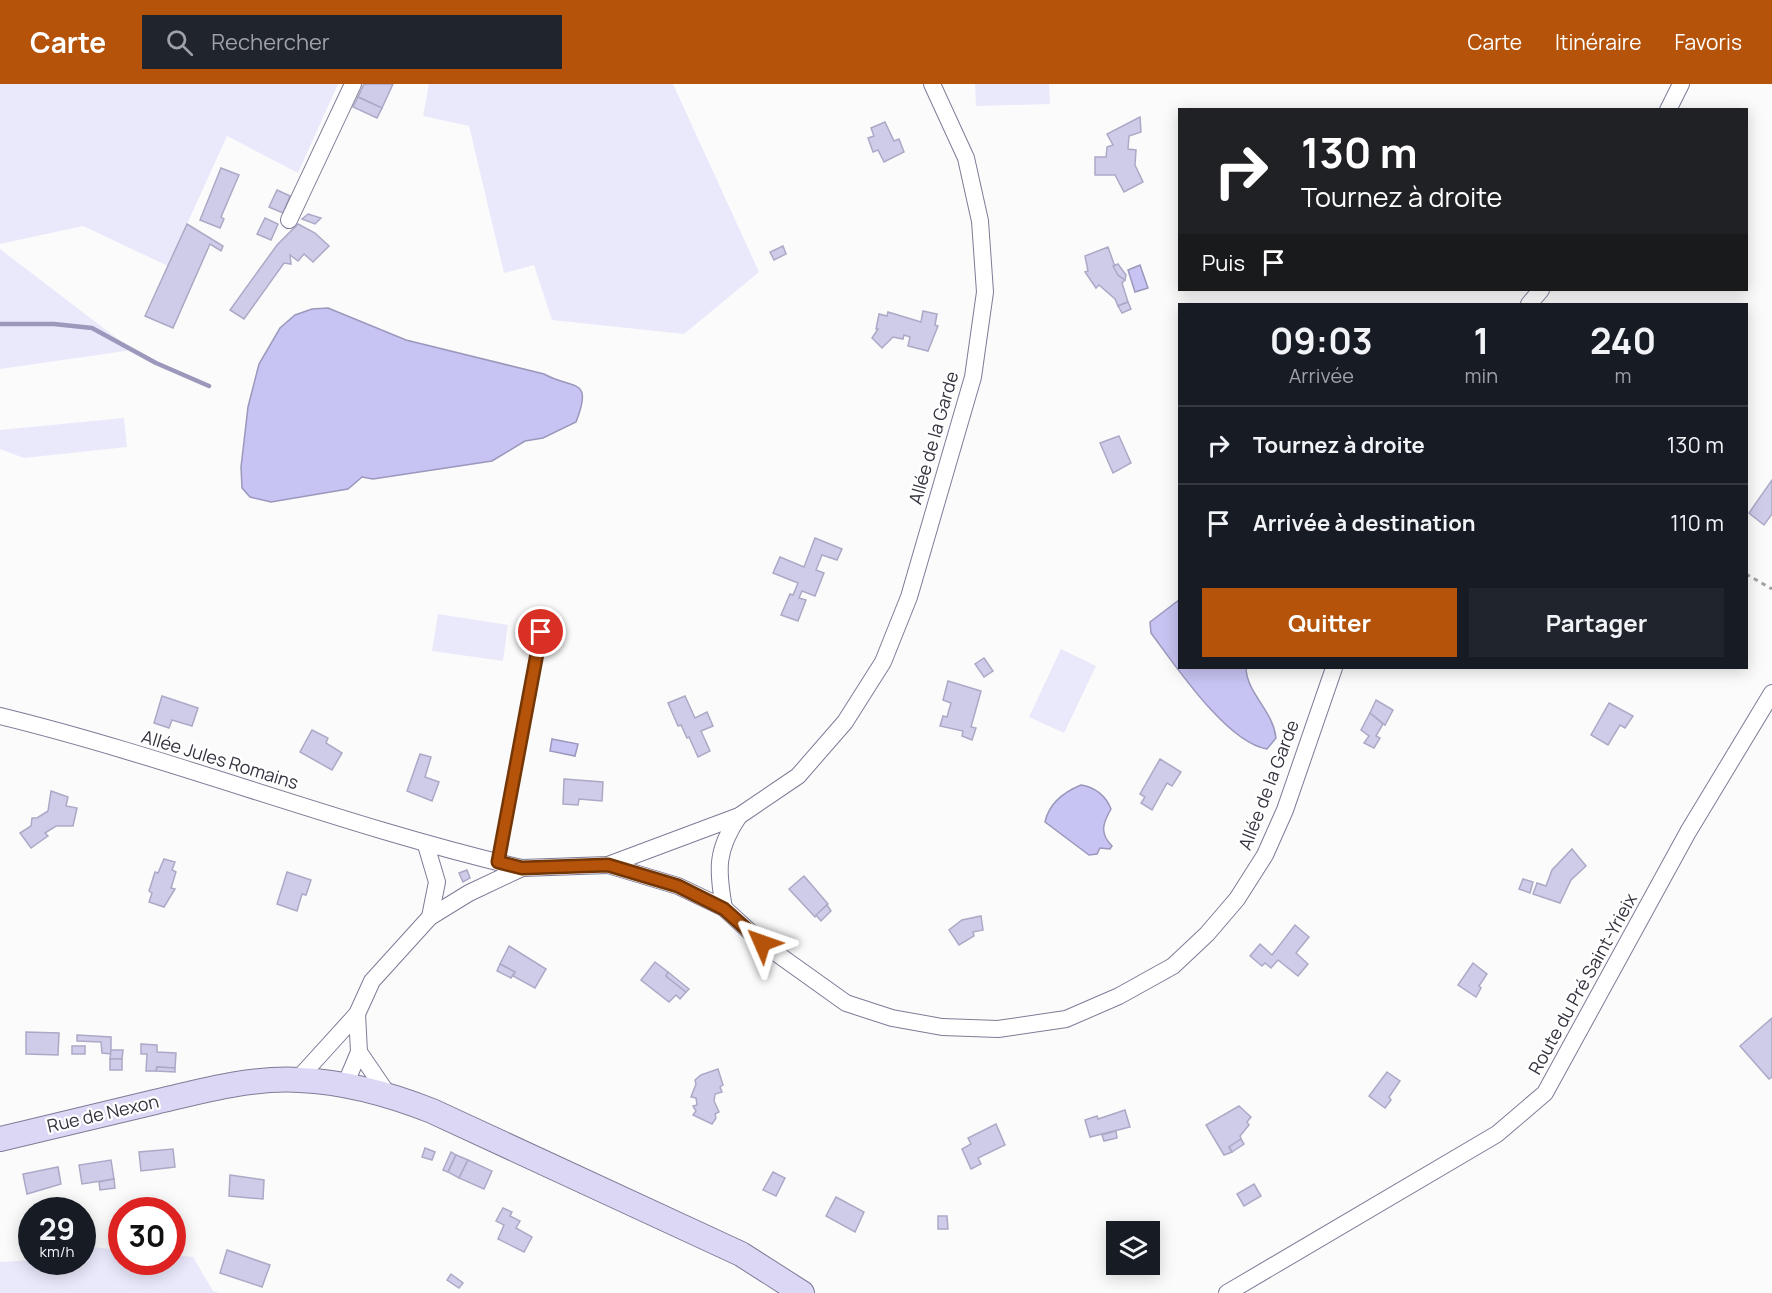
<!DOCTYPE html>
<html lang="fr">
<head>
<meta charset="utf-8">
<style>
  body { margin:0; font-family:Manrope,sans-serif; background:#20242c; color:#f1f3f6; height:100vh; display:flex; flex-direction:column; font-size:22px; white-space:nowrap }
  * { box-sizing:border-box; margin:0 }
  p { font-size:20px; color:#9ea1a6 }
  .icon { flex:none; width:33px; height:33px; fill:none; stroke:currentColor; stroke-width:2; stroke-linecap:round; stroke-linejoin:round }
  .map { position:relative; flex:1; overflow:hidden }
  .side { position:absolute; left:1178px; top:219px; width:570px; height:366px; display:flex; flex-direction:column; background:#171b24; border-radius:0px; box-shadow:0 3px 15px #0003 }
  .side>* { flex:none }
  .top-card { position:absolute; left:1178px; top:24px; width:570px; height:183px; border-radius:0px; box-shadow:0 3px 15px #0003; background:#202124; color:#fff; overflow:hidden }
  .fabs { position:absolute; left:1106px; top:1137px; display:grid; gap:12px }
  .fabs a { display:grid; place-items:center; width:54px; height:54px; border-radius:0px; background:#171b24; box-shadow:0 3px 15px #0003; font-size:30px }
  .speed { position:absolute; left:18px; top:1113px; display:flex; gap:12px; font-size:30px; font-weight:700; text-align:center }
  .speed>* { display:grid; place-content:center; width:78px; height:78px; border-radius:50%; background:#171b24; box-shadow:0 3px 15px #0003; line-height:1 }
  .speed small { font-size:15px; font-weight:400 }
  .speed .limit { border:9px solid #d22; background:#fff; color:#111 }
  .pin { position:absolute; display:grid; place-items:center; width:51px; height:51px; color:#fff; margin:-26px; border:3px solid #fff; border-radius:50%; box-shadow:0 2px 6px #0007 }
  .me { position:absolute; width:66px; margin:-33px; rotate:313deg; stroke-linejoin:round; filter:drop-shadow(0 0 4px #0008) }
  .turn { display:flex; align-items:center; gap:21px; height:126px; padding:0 24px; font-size:27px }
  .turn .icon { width:78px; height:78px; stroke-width:2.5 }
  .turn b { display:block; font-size:42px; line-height:51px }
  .then { display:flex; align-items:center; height:57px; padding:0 24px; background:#0003; gap:12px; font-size:22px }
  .eta { display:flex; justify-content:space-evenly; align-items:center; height:102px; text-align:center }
  .eta b { font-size:36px; font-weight:700; line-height:42px }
  .button { display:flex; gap:12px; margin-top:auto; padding:12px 24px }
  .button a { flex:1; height:69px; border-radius:0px; background:#b45309; color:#fff; font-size:24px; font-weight:700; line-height:69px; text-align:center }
  .button a+a { background:#20242c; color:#f1f3f6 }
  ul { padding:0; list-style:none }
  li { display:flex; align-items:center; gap:18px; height:78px; padding:0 24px; border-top:2px solid #363941 }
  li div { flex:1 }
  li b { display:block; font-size:22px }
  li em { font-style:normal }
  header { display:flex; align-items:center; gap:36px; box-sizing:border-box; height:84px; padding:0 30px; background:#b45309; color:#fff }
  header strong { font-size:28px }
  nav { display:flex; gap:33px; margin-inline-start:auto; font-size:21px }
  .search { width:420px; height:54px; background:#20242c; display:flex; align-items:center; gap:15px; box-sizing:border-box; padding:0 21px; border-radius:0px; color:#9ea1a6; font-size:22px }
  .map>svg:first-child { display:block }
  .green { fill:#eae9fc }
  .water { fill:#c7c3f2; stroke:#9b98bc; stroke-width:1.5 }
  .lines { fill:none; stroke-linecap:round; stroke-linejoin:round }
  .stream { stroke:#9b98bc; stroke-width:4.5 }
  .building { fill:#cfccea; stroke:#aca9c6; stroke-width:1.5 }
  .service-casing { stroke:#7e7c97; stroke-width:10 }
  .minor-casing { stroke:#7e7c97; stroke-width:18 }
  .secondary-casing { stroke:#7e7c97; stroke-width:26 }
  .path { stroke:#a3a2a7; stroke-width:3; stroke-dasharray:4.5 4.5; stroke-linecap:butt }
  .service { stroke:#fff; stroke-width:8 }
  .minor { stroke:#fff; stroke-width:16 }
  .secondary { stroke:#dcd7f5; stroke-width:24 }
  .route-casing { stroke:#753606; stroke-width:15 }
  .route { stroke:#b45309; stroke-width:10 }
  .labels { text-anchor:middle; stroke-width:4.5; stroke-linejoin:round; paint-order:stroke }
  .street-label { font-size:18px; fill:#34333f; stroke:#fff }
</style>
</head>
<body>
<header>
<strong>Carte</strong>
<div class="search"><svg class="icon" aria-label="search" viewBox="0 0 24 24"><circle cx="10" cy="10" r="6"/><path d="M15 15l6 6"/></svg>Rechercher</div>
<nav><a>Carte</a><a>Itinéraire</a><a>Favoris</a></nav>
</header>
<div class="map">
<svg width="1772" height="1209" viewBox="0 0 1772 1209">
  <rect width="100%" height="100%" fill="#fbfbfb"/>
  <!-- green -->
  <g class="green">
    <polygon points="0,0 338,0 298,89 227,52 168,182 83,142 0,160"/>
    <polygon points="429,0 673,0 759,188 684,250 552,236 534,181 504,189 469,42 423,32"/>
    <polygon points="975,0 1049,0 1050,20 976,22"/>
    <polygon points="0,165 132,266 0,285"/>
    <polygon points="124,334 127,363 24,374 0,365 0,346"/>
    <polygon points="438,530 508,541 503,577 432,567"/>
    <polygon points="1061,565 1096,582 1064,649 1029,633"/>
    <polygon points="83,1162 121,1166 122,1178 172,1178 173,1171 193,1173 213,1207 220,1209 0,1209 0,1178 31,1176 82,1178"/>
  </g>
  <!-- water -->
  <g class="water">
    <polygon points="1140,181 1148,204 1135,208 1128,186"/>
    <path d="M328 224 406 256 544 290C572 306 594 292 576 338L543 354 525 357 492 377 373 395 362 393 348 405 271 418 250 413 242 404 241 383 248 323 259 280 280 244 295 231 312 225Z"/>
    <path d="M1179 516V584H1246C1247 610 1273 626 1276 654L1267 665C1227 659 1175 581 1151 549L1150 538Z"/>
    <polygon points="552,655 578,660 575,672 550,667"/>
    <path d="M1081 701C1095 703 1106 712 1111 725 1103 739 1099 749 1112 762L1110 765 1100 764 1097 770 1089 771 1045 738C1049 719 1064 708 1081 701Z"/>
  </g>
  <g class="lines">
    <!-- stream -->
    <polyline class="stream" points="0,240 54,240 92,244 156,279 209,302"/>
  </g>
  <!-- building -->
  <g class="building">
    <polygon points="364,0 393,0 382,24 358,13"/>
    <polygon points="358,13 382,24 377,34 353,23"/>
    <polygon points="1140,33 1141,48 1129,52 1128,65 1136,66 1135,81 1143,98 1124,108 1115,91 1095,91 1095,73 1106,73 1107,63 1113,61 1107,50"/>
    <polygon points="885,38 894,57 899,55 904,68 884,78 878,66 873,68 868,54 874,52 871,44"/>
    <polygon points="221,84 239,91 221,133 224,135 220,144 200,136"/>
    <polygon points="277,106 290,112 283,129 269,123"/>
    <polygon points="308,130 321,134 315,140 302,135"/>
    <polygon points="265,134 278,140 271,156 257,150"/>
    <polygon points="187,140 223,162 221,167 210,160 173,244 145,232"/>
    <polygon points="298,140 315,149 329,162 313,178 304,170 298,177 290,171 291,180 284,179 244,235 230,226 277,161"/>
    <polygon points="783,162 786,170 774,176 770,168"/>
    <polygon points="1108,163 1118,191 1125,196 1122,199 1128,218 1118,222 1115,215 1099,201 1096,204 1085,188 1088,187 1085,172"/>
    <polygon points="1118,180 1126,191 1125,196 1118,191 1113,182"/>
    <polygon points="1128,218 1131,225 1122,229 1118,222"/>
    <polygon points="923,227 937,230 935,241 938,242 928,267 908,262 910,253 904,251 903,255 893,253 882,264 872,254 878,245 876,245 879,230 887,232 888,228 921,238"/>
    <polygon points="1119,352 1131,379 1113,389 1100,359"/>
    <polygon points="1772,396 1772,430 1764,441 1749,429"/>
    <polygon points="815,454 842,465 837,476 822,471 816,486 824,489 815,512 802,507 799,514 806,516 798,537 781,531 790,510 793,511 798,499 773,489 780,473 804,483"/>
    <polygon points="984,574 993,587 984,593 975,580"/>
    <polygon points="948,597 981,607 971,643 976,644 972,656 962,652 963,647 940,642 943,632 947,633 951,619 943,616"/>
    <polygon points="162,612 198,624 192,642 172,636 169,644 154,639"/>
    <polygon points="685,612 695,634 707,628 713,642 701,647 710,667 698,673 689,653 687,654 681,641 678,642 668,619"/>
    <polygon points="1376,616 1393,626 1385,641 1370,629"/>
    <polygon points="1609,619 1633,632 1625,644 1620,641 1608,661 1591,651"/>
    <polygon points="1370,629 1383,640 1376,652 1380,654 1374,664 1364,659 1369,652 1361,646"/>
    <polygon points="312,646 328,654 326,659 342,669 332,686 300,668"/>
    <polygon points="420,670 431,673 425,693 439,698 432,717 407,707"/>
    <polygon points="1160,675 1181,688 1172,702 1167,699 1152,726 1141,719 1145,713 1140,710"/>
    <polygon points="564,695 603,698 602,717 579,715 578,721 563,720"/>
    <polygon points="51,707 68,713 66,722 77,724 73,742 56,742 45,749 48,752 31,764 20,749 31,742 32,734 37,734 48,727"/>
    <polygon points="1572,765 1586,782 1571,796 1560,819 1533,810 1537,799 1546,802 1552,786"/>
    <polygon points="164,775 175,778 172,786 176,788 171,804 175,805 164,823 149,818 152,809 149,807 155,788 158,789"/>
    <polygon points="467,786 470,794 463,798 459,789"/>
    <polygon points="287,788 311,796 306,811 302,810 297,827 277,820"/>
    <polygon points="804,792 828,820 815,833 789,805"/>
    <polygon points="1523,795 1533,798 1530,809 1519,805"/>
    <polygon points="827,821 831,827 821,837 816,831"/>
    <polygon points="981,832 983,846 973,848 974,852 959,861 949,846 962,836"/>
    <polygon points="1295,841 1309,853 1296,869 1308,880 1298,892 1278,876 1271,884 1265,879 1262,882 1250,872 1260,860 1272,871"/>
    <polygon points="509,862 546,885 535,904 513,892 515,888 500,880"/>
    <polygon points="655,878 668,888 666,892 686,908 680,915 676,911 669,918 641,896"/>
    <polygon points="1473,879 1487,890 1479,902 1481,904 1476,913 1458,901"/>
    <polygon points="500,880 515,888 511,894 497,887"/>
    <polygon points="668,888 689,905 686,908 666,892"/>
    <polygon points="1772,934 1772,993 1769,995 1740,962"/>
    <polygon points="26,948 59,949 58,971 26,970"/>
    <polygon points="77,951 111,953 111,970 102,969 101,958 77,957"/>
    <polygon points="141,960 157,961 157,968 176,969 175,984 157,983 156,987 146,987 147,970 141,970"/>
    <rect x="72" y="962" width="13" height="8"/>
    <polygon points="111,966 123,966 122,975 110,975"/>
    <rect x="110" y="975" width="12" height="11"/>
    <polygon points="157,983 175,984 175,988 156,987"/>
    <polygon points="718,985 723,1001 720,1003 722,1008 715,1010 714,1017 719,1028 715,1030 716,1034 712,1040 693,1031 696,1027 693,1022 697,1021 696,1014 691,1013 696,1000 695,996 701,991"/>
    <polygon points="1387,988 1400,997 1389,1013 1391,1016 1385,1024 1369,1012"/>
    <polygon points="1239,1022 1251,1033 1247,1038 1249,1041 1240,1052 1241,1055 1229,1063 1232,1068 1224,1071 1206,1041"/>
    <polygon points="1125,1026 1130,1043 1090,1053 1085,1036 1097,1032 1098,1035"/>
    <polygon points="996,1040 1005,1061 978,1074 981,1080 971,1085 962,1065 971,1060 968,1054"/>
    <polygon points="1116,1047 1117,1054 1104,1057 1102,1051"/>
    <polygon points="1241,1055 1244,1060 1232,1068 1229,1063"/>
    <polygon points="425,1064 435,1068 432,1076 422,1073"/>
    <polygon points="173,1065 175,1083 141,1087 139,1068"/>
    <polygon points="451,1068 456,1071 448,1088 443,1086"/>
    <polygon points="456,1071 468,1076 459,1094 448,1088"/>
    <polygon points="111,1076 114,1095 82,1100 79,1081"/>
    <polygon points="468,1076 492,1087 484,1105 459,1094"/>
    <polygon points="58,1083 61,1100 27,1110 23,1090"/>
    <polygon points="773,1088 785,1094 776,1112 763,1106"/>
    <polygon points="230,1091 264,1096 263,1115 229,1112"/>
    <polygon points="114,1095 115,1104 100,1106 99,1098"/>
    <polygon points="1254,1100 1261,1112 1244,1122 1237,1110"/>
    <polygon points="836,1113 864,1128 855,1148 826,1132"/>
    <polygon points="503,1124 512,1128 510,1132 520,1137 516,1144 532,1153 524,1168 498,1155 504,1141 496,1137"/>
    <polygon points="938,1132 947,1132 948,1145 938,1145"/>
    <polygon points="227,1166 270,1181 262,1203 220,1189"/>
    <polygon points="451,1190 463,1199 459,1204 447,1196"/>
  </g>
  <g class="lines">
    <!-- service casing -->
    <g class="service-casing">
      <polyline id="service" points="498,778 541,548"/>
    </g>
    <!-- minor casing -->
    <g class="minor-casing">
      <g id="minor">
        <polyline points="1668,26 1681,0"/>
        <polyline points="289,136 353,0"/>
        <polyline points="1529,220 1541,206"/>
        <path d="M0 632C176 675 345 743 522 784"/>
        <polyline points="426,761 437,798 430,833"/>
        <path d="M608 781 678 802 724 824C717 785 716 766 739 732"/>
        <polyline points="724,824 762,859 846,919 892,934 942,943 998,945 1066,935 1119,912 1173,882 1207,850 1237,815 1265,771 1285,726 1334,584"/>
        <polyline points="357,930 359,968 387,1009"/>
        <polyline points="298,995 357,930 372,897 430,833 469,809 522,784 608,781 739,732 798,692 845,638 883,578 909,513 973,293 985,208 980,137 966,74 932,0"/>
        <polyline points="345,1001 359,968"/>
        <polyline points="1227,1209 1497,1050 1545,1009 1688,748 1772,609"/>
      </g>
    </g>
    <!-- secondary casing -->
    <g class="secondary-casing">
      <path id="secondary" d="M0 1055C52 1043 104 1030 155 1018 202 1007 251 993 300 996 346 998 389 1010 432 1027L741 1170 802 1209"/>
    </g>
    <!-- path -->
    <polyline class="path" points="1746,490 1772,505"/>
    <!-- service -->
    <use href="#service" class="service"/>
    <!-- minor -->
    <use href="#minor" class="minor"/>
    <!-- secondary -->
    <use href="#secondary" class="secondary"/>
  </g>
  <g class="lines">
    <!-- route casing -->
    <g class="route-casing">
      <polyline id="route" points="541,548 498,778 522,784 608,781 678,802 724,825 762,859"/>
    </g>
    <!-- route -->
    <use href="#route" class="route"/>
  </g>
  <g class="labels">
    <!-- street labels -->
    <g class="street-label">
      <text transform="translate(934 354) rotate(-74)" y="6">Allée de la Garde</text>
      <text transform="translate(220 676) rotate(17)" y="6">Allée Jules Romains</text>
      <text transform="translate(1269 701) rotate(-69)" y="6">Allée de la Garde</text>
      <text transform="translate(1583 900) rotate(-61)" y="6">Route du Pré Saint-Yrieix</text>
      <text transform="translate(103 1030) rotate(-13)" y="6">Rue de Nexon</text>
    </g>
  </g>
</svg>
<div class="fabs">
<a><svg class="icon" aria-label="layers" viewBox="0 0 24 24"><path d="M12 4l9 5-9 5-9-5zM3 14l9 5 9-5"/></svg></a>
</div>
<div class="speed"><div>29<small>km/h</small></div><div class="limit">30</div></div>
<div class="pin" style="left:541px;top:548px;background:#d93025"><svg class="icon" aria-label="arrive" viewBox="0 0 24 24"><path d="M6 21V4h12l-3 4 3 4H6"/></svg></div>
<svg class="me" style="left:762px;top:859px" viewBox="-20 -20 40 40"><path d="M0-17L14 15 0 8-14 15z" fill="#b45309" stroke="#fff" stroke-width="4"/></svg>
<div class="top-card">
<div class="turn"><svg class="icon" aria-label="right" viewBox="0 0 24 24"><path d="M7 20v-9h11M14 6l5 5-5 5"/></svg><div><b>130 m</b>Tournez à droite</div></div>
<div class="then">Puis<svg class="icon" aria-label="arrive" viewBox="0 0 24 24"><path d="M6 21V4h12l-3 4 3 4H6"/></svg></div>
</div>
<section class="side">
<div class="eta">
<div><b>09:03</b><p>Arrivée</p></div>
<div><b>1</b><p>min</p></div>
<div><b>240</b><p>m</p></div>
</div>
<ul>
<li><svg class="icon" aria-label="right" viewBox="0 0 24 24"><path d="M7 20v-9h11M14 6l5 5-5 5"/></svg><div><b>Tournez à droite</b></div><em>130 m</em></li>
<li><svg class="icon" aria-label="arrive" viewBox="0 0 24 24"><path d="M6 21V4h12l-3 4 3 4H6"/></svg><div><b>Arrivée à destination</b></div><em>110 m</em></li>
</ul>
<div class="button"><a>Quitter</a><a>Partager</a></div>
</section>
</div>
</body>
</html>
